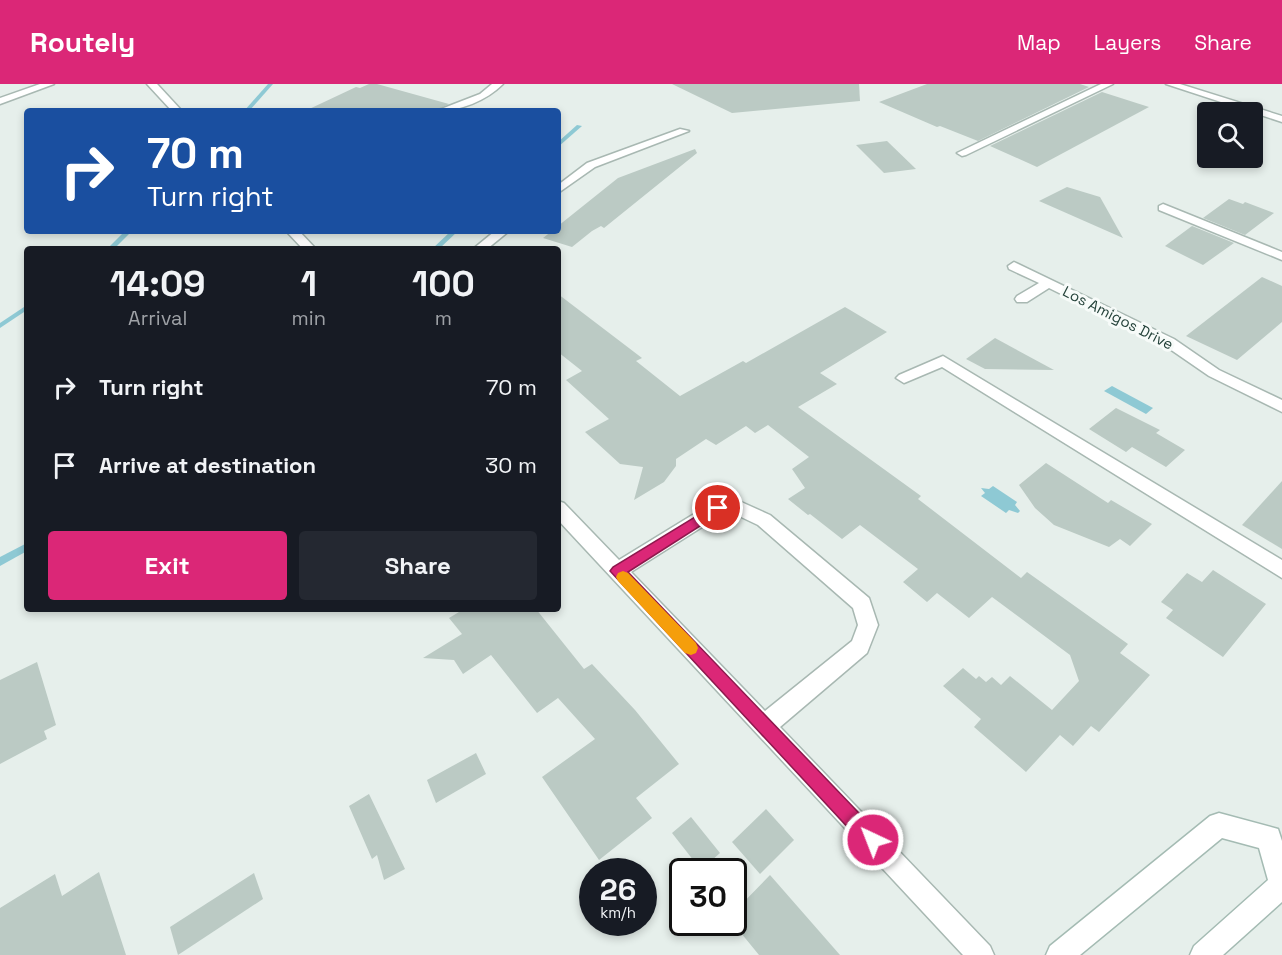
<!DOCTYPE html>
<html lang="en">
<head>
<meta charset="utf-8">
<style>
  body { margin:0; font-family:"Space Grotesk",sans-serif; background:#242831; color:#f1f3f6; height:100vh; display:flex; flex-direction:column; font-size:22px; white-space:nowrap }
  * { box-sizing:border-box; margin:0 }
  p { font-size:20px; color:#9ea1a6 }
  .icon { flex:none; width:33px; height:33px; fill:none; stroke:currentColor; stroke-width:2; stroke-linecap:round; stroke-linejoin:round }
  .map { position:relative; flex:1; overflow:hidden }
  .panel { position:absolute; left:24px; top:162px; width:537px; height:366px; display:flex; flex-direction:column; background:#171b24; border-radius:6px; box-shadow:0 3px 9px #0003 }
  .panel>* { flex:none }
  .top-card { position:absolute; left:24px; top:24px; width:537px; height:126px; border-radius:6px; box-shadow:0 3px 9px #0003; background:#1a4fa0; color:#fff; overflow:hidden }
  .fabs { position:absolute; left:1197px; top:18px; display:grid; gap:12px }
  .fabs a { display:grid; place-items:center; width:66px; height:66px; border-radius:6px; background:#171b24; box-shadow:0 3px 9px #0003; font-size:30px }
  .speed { position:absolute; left:579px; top:774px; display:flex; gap:12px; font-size:30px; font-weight:700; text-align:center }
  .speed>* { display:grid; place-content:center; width:78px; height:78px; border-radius:50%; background:#171b24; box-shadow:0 3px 9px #0003; line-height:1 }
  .speed small { font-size:15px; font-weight:400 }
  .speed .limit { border:3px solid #111; border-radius:9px; background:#fff; color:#111 }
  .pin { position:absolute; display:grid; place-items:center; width:51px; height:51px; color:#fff; margin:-26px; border:3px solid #fff; border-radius:50%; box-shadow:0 2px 6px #0007 }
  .me { position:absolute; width:66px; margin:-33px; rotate:317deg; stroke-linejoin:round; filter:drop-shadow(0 0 4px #0008) }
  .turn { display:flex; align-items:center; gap:21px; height:126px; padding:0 24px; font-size:27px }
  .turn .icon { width:78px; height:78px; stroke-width:2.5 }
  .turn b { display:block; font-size:42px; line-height:51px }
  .eta { display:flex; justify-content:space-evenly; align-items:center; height:102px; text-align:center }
  .eta b { font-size:36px; font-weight:800; line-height:42px }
  .action { display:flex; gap:12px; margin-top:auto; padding:12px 24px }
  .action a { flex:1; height:69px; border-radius:6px; background:#db2777; color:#fff; font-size:24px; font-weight:800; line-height:69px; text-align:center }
  .action a+a { background:#242831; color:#f1f3f6 }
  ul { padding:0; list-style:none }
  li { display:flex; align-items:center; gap:18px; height:78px; padding:0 24px }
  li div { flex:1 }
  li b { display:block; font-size:22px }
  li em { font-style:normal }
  header { display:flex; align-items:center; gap:36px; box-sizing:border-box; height:84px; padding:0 30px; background:#db2777; color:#fff }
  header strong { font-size:28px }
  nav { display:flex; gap:33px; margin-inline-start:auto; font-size:21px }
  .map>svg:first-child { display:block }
  .water { fill:#8ec9d4 }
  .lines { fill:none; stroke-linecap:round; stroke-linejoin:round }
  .stream { fill:#8ec9d4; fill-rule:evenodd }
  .building { fill:#bbcac4 }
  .minor-casing { stroke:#a8b8b2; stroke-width:3 }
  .tertiary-casing { stroke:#a8b8b2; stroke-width:3 }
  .secondary-casing { stroke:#a4bbb3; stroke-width:3 }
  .minor { fill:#fff; fill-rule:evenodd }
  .tertiary { fill:#fff; fill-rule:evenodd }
  .secondary { fill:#fff; fill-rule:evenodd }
  .route { fill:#db2777; stroke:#8e194d; stroke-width:1.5 }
  .slow { fill:#f59e0b }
  .labels { text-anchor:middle; stroke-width:6; stroke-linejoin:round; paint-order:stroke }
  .far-street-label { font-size:15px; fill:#24423a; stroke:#f7fbf9 }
</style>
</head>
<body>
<header>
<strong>Routely</strong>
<nav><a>Map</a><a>Layers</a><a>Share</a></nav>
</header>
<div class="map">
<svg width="1282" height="871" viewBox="0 0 1282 871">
  <rect width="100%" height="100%" fill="#e6efeb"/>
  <!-- water -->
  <g class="water">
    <polygon points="1112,302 1153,324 1146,330 1104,307"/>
    <polygon points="993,402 1017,418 1015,421 1020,427 1018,429 1009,426 1006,429 981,412 985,409 981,404 989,405"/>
  </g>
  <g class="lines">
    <!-- stream -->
    <g class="stream">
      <polygon points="268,0 273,0 249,27 244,27"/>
      <polygon points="577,41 582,42 558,63 558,58"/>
      <polygon points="125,147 132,147 114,165 107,165"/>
      <polygon points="451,147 458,147 439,165 432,165"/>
      <polygon points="27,221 27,226 0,244 0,239"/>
      <polygon points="27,459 27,467 0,482 0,473"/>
    </g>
  </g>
  <!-- building -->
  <g class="building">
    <polygon points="369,0 377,0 449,20 434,27 305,27 356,3 360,4"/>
    <polygon points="672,0 859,0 860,17 732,29"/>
    <polygon points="927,0 1080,0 1089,3 978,57 940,42 937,43 879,18"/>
    <polygon points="1102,8 1149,23 1037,83 990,62"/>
    <polygon points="887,57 916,85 884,89 856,61"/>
    <polygon points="695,65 697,69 604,144 601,142 592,147 572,163 543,154 552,147 558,147 558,142 618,94"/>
    <polygon points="1067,103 1100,113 1123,154 1039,117"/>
    <polygon points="1229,115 1243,120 1245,118 1274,129 1245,151 1203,134"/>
    <polygon points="1192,142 1234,159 1203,181 1165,162"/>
    <polygon points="1262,193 1282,202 1282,238 1237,276 1186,252"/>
    <polygon points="558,210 642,274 636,277 680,312 743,277 746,279 845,223 887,248 820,289 837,300 798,323 921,412 918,415 1021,494 1027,488 1128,560 1120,569 1150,591 1099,648 1091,642 1073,662 1060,651 1026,688 974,643 981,635 943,602 963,584 976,595 979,592 986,598 992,593 1001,601 1010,592 1052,626 1079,597 1070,571 992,513 969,534 937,509 927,518 903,498 918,485 860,441 842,455 810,430 808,431 788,415 805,404 792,385 809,373 768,341 755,349 746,342 716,361 706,355 676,375 676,382 664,398 634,416 643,383 620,380 585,348 609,335 566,296 582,287 558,268"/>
    <polygon points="995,254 1054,286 985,285 966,275"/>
    <polygon points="1116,324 1160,346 1156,349 1185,366 1166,383 1132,363 1126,368 1089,345"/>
    <polygon points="1046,379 1108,419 1111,416 1152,440 1130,462 1120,455 1109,463 1054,441 1035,424 1019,401"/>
    <polygon points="1282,397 1282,465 1242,441"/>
    <polygon points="1213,486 1266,520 1223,573 1166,534 1173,526 1161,518 1187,489 1202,498"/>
    <polygon points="464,525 536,525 584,585 592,580 635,626 679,680 636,714 652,734 599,776 542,693 595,655 558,614 537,629 491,571 463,590 454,576 423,574 462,550 449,534"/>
    <polygon points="37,578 56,641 44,647 47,655 0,680 0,596"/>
    <polygon points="476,669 486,690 436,719 427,696"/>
    <polygon points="369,710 405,785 384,796 377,771 372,775 349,722"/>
    <polygon points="766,725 794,756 760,790 732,758"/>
    <polygon points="691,733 720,769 701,786 672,749"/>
    <polygon points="99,788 126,871 0,871 0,824 55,790 62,812"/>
    <polygon points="254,789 263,815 178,871 170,843"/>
    <polygon points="770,791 840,871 759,871 732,838 741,838 734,828"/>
  </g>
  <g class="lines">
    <!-- minor casing -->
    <g class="minor-casing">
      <g id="minor">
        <polygon points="40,0 54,0 0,20 0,14"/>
        <polygon points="147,0 157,0 182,27 172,27"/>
        <path d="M492 0H503C486 17 460 27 436 27L480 10Z"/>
        <polygon points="1101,0 1113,0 966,71 962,72 957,69"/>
        <polygon points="680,45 689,47 595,83 558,109 558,101 587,79"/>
        <polygon points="1163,120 1282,168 1282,176 1159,126 1159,122"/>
        <polygon points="286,147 299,147 316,165 303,165"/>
        <polygon points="495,147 509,147 487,165 473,165"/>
        <polygon points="1014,178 1174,255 1219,286 1282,316 1282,328 1209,292 1164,261 1049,204 1027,218 1017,218 1015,215 1017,212 1039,199 1009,185 1008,182"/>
        <polygon points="943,272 1282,476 1282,494 942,283 904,299 896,294 899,291"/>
        <path d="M558 417 564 419 619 476 712 419 739 417 770 431 869 514 878 541 867 569 780 643 990 862 994 871H963L558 436ZM721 431H737L758 441 853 524 858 541 852 557 765 627 631 488Z"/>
      </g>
    </g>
    <!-- tertiary casing -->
    <g class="tertiary-casing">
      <polygon id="tertiary" points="1166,0 1180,0 1282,32 1282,38"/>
    </g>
    <!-- secondary casing -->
    <g class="secondary-casing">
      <polygon id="secondary" points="1219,729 1278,745 1282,757 1282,818 1223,871 1190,871 1194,862 1268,796 1259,764 1222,754 1080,871 1046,871 1050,862 1210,732"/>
    </g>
    <!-- minor -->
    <use href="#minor" class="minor"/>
    <!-- tertiary -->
    <use href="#tertiary" class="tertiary"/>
    <!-- secondary -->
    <use href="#secondary" class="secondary"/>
  </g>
  <!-- route -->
  <polygon class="route" points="718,419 722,420 724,424 722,428 628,488 879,750 882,756 879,763 873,766 866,763 610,487 613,483"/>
  <!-- slow -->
  <polygon class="slow" points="623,487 628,489 696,559 698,564 696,569 691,571 685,569 618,497 616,493 618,489"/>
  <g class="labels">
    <!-- far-street labels -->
    <g class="far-street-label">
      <text transform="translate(1118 234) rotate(27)" y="5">Los Amigos Drive</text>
    </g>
  </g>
</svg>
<div class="fabs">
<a><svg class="icon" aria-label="search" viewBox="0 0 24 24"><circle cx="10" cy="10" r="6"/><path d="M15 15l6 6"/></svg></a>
</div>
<div class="speed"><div>26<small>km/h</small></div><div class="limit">30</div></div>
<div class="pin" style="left:718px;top:424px;background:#d93025"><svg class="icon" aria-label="arrive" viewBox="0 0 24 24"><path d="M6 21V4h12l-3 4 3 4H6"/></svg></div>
<svg class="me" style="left:873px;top:756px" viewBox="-20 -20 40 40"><circle r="17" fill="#db2777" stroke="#fff" stroke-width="3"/><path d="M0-11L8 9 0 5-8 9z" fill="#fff"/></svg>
<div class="top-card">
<div class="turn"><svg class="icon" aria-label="right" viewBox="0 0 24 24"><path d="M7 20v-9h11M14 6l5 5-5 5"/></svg><div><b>70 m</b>Turn right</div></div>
</div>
<section class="panel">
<div class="eta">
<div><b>14:09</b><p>Arrival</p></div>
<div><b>1</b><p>min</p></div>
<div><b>100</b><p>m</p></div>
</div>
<ul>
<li><svg class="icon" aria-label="right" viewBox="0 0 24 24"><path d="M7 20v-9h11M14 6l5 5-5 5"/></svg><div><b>Turn right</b></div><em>70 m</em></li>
<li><svg class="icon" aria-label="arrive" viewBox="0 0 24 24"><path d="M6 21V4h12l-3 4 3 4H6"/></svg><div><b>Arrive at destination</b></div><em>30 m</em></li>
</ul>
<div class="action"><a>Exit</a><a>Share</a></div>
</section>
</div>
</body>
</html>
